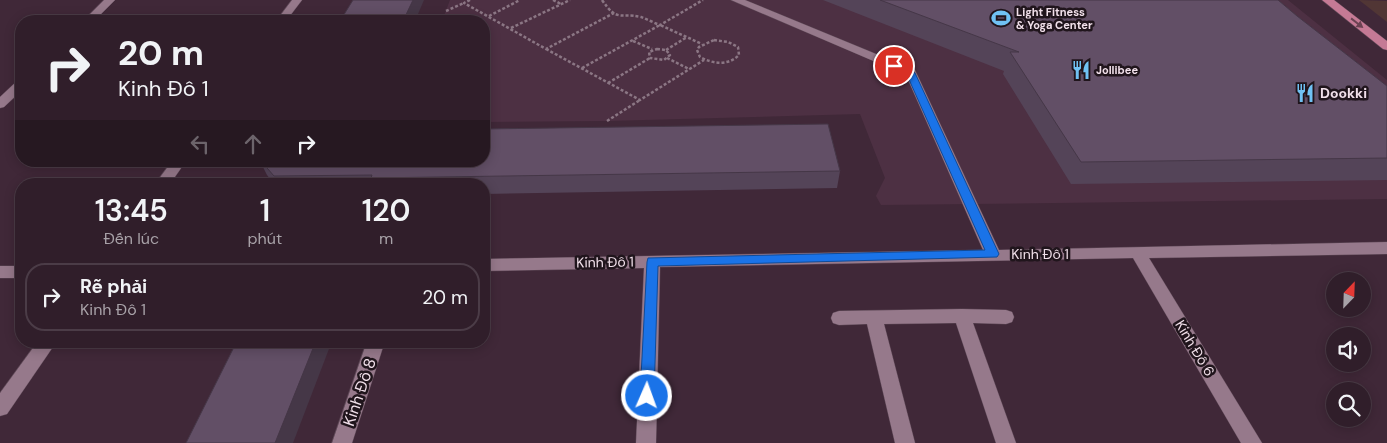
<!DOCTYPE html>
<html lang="vi">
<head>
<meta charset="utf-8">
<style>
  body { margin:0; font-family:"DM Sans",sans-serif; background:#3c2b36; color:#f1f3f6; height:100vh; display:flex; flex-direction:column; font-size:19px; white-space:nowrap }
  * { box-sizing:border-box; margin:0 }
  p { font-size:16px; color:#a8a2a8 }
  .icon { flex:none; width:28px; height:28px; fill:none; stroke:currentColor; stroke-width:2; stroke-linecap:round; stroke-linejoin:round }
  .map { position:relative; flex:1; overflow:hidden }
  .side { position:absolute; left:15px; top:178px; width:475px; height:170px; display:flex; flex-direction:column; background:#301e2a; border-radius:20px; box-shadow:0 2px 12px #0003,0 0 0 1px #4b3c47 }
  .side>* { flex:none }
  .banner { position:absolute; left:15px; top:15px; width:475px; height:152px; border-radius:20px; box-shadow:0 2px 12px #0003,0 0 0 1px #4b3c47; background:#301e2a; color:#f1f3f6; overflow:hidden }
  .needle { width:32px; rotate:23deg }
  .buttons { position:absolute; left:1326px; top:272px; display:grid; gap:10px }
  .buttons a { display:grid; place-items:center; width:45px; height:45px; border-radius:50%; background:#301e2a; box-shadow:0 2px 12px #0003,0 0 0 1px #4b3c47; font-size:25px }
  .pin { position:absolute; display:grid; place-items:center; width:42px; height:42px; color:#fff; margin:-21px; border:2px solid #fff; border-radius:50%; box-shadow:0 1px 5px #0007 }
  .me { position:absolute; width:55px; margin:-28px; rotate:2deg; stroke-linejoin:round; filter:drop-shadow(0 0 4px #0008) }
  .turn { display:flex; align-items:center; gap:18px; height:105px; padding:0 20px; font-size:22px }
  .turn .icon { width:65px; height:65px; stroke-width:2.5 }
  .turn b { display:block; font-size:35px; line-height:42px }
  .lanes { display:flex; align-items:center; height:48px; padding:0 20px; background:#0003; justify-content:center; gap:25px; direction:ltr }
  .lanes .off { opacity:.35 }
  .eta { display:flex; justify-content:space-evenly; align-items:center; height:85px; text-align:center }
  .eta b { font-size:30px; font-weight:600; line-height:35px }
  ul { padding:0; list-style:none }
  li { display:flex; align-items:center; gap:15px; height:68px; margin:0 10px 8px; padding:0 10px; border:2px solid #4b3c47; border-radius:20px }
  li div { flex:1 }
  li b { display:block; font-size:19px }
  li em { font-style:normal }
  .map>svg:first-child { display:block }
  .built { fill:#4d3043 }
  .green { fill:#513635 }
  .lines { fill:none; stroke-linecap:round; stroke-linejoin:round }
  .minor-casing { stroke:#5b4654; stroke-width:1 }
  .major-casing { stroke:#5b4654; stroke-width:1 }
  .path { stroke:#8b7684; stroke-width:2.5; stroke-dasharray:3 2; stroke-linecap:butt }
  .minor { fill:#96798b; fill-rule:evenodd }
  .major { fill:#c57a95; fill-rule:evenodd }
  .wall { fill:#544458 }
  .shaded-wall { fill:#453747 }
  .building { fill:#624f66; stroke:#453747 }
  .oneway { fill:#6a4252 }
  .route { fill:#1a73e8; stroke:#114b97 }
  .labels { text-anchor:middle; stroke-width:5; stroke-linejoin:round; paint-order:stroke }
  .far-poi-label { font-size:11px; font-weight:bold; fill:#f1e0ea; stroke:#20151c; text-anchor:start }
  .poi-label { font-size:14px; font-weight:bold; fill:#f1e0ea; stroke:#20151c; text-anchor:start }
  .street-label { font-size:14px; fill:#f1e0ea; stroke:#20151c }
  .near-street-label { font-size:16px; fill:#f1e0ea; stroke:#20151c }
</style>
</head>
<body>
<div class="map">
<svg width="1387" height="443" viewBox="0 0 1387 443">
  <rect width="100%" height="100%" fill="#402838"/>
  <!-- built -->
  <polygon class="built" points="450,0 1288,0 1387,80 1387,199 881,205 876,196 885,178 860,114 607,121 484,122 484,21 442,21"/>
  <!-- green -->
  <polygon class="green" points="1359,0 1387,1 1387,22"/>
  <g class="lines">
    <!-- minor casing -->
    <g class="minor-casing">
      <g id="minor">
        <polygon points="104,0 115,0 94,21 83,21"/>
        <polygon points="292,0 302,0 286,21 276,21"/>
        <polygon points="731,0 745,0 915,70 999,250 1387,242 1387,254 1149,258 1262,443 1241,443 1133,258 660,267 656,443 636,443 644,268 484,271 484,259 983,250 906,75"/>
        <polygon points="21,80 21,91 4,107 0,108 0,97 17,81"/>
        <polygon points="172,161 186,161 170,184 155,184"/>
        <rect x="0" y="266" width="21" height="12"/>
        <polygon points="962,309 1006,310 1012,312 1014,317 1012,322 1006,324 973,323 1016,443 996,443 956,323 884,324 915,443 895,443 867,324 839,325 833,323 831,318 833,313 839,311"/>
        <polygon points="38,341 57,341 7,414 0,416 0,393"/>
        <polygon points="367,341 385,341 352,443 332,443"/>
      </g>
    </g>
    <!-- major casing -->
    <g class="major-casing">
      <polygon id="major" points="1322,0 1334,0 1387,41 1387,50 1383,49"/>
    </g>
    <!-- path -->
    <g class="path">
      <polyline points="470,0 464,3 546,49 614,13"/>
      <polyline points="553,0 561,4"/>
      <path d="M602 0C618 23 619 12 641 17 647 19 654 23 660 25L703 0"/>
      <polyline points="446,11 464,3"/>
      <polyline points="489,16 520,0"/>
      <polyline points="511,28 570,0"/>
      <path d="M714 40 728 42 738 47 739 55C728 66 713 64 700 57L697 50 699 47Z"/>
      <polyline points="633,41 652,49"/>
      <polyline points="546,49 640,100 704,60"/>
      <polygon points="657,49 666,50 670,55 664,60 650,58 649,52"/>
      <polyline points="666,50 687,37"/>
      <polyline points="667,58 689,69"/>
      <polyline points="582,68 660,25 702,44"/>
      <polyline points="608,83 650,58"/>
      <polyline points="607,121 640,100"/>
    </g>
    <!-- minor -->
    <use href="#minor" class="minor"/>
    <!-- major -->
    <use href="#major" class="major"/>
  </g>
  <!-- wall -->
  <g class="wall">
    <polygon points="823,0 1278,0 1297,16 1387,86 1387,180 1071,184 1003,74 1004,71"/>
    <polygon points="260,161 484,161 840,171 837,188 484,194 484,184 274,184 267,175"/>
  </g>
  <!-- shaded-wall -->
  <g class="shaded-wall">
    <polygon points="413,0 424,0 415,21 403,21"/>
    <polygon points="316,341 332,341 293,443 275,443"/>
  </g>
  <!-- building -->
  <g class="building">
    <polygon points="353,0 413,0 403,21 340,21"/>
    <polygon points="880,0 1278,0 1297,16 1387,86 1387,158 1081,162 1010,52 1019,52"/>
    <polygon points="828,124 840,171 371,178 372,175 274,176 261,161 484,161 484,129"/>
    <polygon points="237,341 316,341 275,443 186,443"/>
  </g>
  <!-- one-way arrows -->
  <defs><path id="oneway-solid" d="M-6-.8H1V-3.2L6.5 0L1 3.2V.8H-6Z" transform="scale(1.25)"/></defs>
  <use class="oneway" href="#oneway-solid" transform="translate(1357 23) rotate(38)"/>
  <!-- route -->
  <polygon class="route" points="891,64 897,64 915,73 999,254 997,257 658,266 654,396 652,401 647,402 642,401 640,396 647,262 648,258 985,250 907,75 891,68"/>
  <!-- icons -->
  <defs>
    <g id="stadium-bare" transform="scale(1.5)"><path d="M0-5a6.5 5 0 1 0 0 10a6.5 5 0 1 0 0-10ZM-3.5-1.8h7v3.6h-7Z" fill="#70c2f4" stroke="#20151c" stroke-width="2.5" paint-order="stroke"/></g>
    <g id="restaurant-bare" transform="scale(1.5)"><path d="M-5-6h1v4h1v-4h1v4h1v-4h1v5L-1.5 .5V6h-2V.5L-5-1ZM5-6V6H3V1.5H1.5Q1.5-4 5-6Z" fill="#70c2f4" stroke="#20151c" stroke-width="2.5" paint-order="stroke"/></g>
  </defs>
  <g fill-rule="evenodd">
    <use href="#stadium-bare" x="1001" y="18"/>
    <use href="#restaurant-bare" x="1081" y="70"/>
    <use href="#restaurant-bare" x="1305" y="93"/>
  </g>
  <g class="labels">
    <!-- far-poi labels -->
    <g class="far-poi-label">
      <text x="1016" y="16">Light Fitness<tspan x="1016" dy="13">&amp; Yoga Center</tspan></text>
      <text x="1096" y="74">Jollibee</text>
    </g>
    <!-- poi labels -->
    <g class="poi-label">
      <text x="1320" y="98">Dookki</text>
    </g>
    <!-- street labels -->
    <g class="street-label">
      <text x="1040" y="259">Kinh Đô 1</text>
      <text transform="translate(605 262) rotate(-1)" y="5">Kinh Đô 1</text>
      <text transform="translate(1195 348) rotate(59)" y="5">Kinh Đô 6</text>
    </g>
    <!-- near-street labels -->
    <g class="near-street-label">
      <text transform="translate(359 392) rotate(-71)" y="6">Kinh Đô 8</text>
    </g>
  </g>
</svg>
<div class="buttons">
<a><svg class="needle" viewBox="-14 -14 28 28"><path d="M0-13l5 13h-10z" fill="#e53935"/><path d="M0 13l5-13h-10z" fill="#a8a2a8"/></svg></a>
<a><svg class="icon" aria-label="sound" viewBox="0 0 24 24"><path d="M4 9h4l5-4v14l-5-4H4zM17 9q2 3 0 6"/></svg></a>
<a><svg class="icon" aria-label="search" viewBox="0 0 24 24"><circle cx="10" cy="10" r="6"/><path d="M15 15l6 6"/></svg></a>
</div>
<div class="pin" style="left:894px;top:66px;background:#d93025"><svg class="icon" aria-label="arrive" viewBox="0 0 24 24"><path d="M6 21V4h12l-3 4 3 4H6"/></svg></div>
<svg class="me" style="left:647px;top:396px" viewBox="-20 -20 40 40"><circle r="17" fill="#1a73e8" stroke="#fff" stroke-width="3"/><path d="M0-11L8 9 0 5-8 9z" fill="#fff"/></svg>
<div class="banner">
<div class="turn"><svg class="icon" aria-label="right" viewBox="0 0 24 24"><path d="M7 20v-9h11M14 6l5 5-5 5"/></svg><div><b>20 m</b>Kinh Đô 1</div></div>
<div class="lanes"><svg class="icon off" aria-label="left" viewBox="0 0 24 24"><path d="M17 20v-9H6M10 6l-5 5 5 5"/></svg><svg class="icon off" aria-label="ahead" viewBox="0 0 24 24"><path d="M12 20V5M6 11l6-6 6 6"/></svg><svg class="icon" aria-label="right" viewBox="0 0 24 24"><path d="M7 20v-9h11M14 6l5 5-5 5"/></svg></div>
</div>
<section class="side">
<div class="eta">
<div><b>13:45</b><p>Đến lúc</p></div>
<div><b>1</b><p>phút</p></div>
<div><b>120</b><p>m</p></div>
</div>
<ul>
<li><svg class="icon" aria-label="right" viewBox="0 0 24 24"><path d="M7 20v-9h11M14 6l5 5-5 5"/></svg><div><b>Rẽ phải</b><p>Kinh Đô 1</p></div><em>20 m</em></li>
</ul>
</section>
</div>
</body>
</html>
